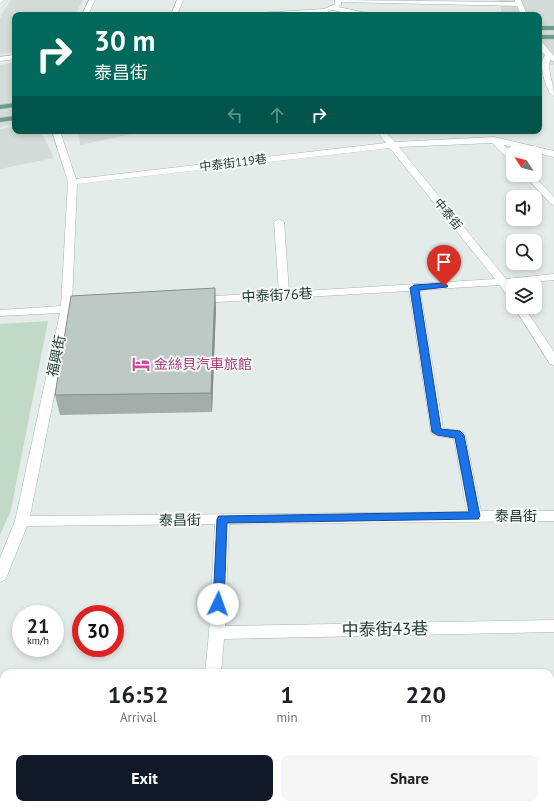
<!DOCTYPE html>
<html lang="en">
<head>
<meta charset="utf-8">
<style>
  body { margin:0; font-family:"PT Sans","Noto Sans TC",sans-serif; background:#f6f6f6; color:#202124; height:100vh; display:flex; flex-direction:column; font-size:15px; white-space:nowrap }
  * { box-sizing:border-box; margin:0 }
  p { font-size:13px; color:#757577 }
  .icon { flex:none; width:22px; height:22px; fill:none; stroke:currentColor; stroke-width:2; stroke-linecap:round; stroke-linejoin:round }
  .map { position:relative; flex:1; overflow:hidden }
  .panel { position:absolute; left:0px; top:669px; width:554px; height:140px; display:flex; flex-direction:column; background:#fff; border-radius:12px 12px 0 0; box-shadow:0 2px 6px #0003 }
  .panel>* { flex:none }
  .banner { position:absolute; left:12px; top:12px; width:530px; height:122px; border-radius:8px; box-shadow:0 2px 6px #0003; background:#00695c; color:#fff; overflow:hidden }
  .needle { width:26px; rotate:306deg }
  .fabs { position:absolute; left:506px; top:146px; display:grid; gap:8px }
  .fabs a { display:grid; place-items:center; width:36px; height:36px; border-radius:8px; background:#fff; box-shadow:0 2px 6px #0003; font-size:20px }
  .speed { position:absolute; left:12px; top:605px; display:flex; gap:8px; font-size:20px; font-weight:700; text-align:center }
  .speed>* { display:grid; place-content:center; width:52px; height:52px; border-radius:50%; background:#fff; box-shadow:0 2px 6px #0003; line-height:1 }
  .speed small { font-size:10px; font-weight:400 }
  .speed .limit { border:6px solid #d22; background:#fff; color:#111 }
  .pin { position:absolute; display:grid; place-items:center; width:34px; height:34px; color:#fff; margin:-41px -17px; border-radius:50% 50% 50% 0; rotate:-45deg; box-shadow:0 0 4px #0007 }
  .pin .icon { rotate:45deg }
  .me { position:absolute; width:44px; margin:-22px; rotate:3deg; stroke-linejoin:round; filter:drop-shadow(0 0 3px #0008) }
  .turn { display:flex; align-items:center; gap:14px; height:84px; padding:0 16px; font-size:18px }
  .turn .icon { width:52px; height:52px; stroke-width:2.5 }
  .turn b { display:block; font-size:28px; line-height:34px }
  .lanes { display:flex; align-items:center; height:38px; padding:0 16px; background:#0003; justify-content:center; gap:20px; direction:ltr }
  .lanes .off { opacity:.35 }
  .eta { display:flex; justify-content:space-evenly; align-items:center; height:68px; text-align:center }
  .eta b { font-size:24px; font-weight:700; line-height:28px }
  .cta { display:flex; gap:8px; margin-top:auto; padding:8px 16px }
  .cta a { flex:1; height:46px; border-radius:8px; background:#111827; color:#fff; font-size:16px; font-weight:700; line-height:46px; text-align:center }
  .cta a+a { background:#f6f6f6; color:#202124 }
  .map>svg:first-child { display:block }
  .built { fill:#d3dcd8 }
  .green { fill:#c0dac7 }
  .lines { fill:none; stroke-linecap:round; stroke-linejoin:round }
  .minor-casing { stroke:#a7b3b0; stroke-width:1 }
  .tertiary-casing { stroke:#a7b3b0; stroke-width:1 }
  .primary-casing { stroke:#c2c8c7; stroke-width:1 }
  .minor { fill:#fff; fill-rule:evenodd }
  .tertiary { fill:#fff; fill-rule:evenodd }
  .primary { fill:#6e9c90; fill-rule:evenodd }
  .wall { fill:#a3ada9 }
  .shaded-wall { fill:#848d8a }
  .building { fill:#bdc9c5; stroke:#848d8a }
  .route { fill:#1a73e8; stroke:#114b97 }
  .labels { text-anchor:middle; stroke-width:4; stroke-linejoin:round; paint-order:stroke }
  .far-street-label { font-size:12px; fill:#263b36; stroke:#f4f9f7 }
  .street-label { font-size:14px; fill:#263b36; stroke:#f4f9f7 }
  .hotel-label { font-size:14px; fill:#b23c85; stroke:#f4f9f7; text-anchor:start }
  .near-street-label { font-size:17px; fill:#263b36; stroke:#f4f9f7 }
</style>
</head>
<body>
<div class="map">
<svg width="554" height="809" viewBox="0 0 554 809">
  <rect width="100%" height="100%" fill="#e4ece9"/>
  <!-- built -->
  <g class="built">
    <polygon points="11,0 83,0 75,15 15,15 15,52 0,54 0,18"/>
    <polygon points="499,0 554,0 554,65 539,65 539,15 475,15 502,14"/>
    <polygon points="15,62 15,124 0,127 0,65"/>
    <polygon points="15,126 15,131 41,131 54,158 0,169 0,129"/>
    <polygon points="79,131 146,131 80,145"/>
  </g>
  <!-- green -->
  <polygon class="green" points="48,321 11,510 0,535 0,324"/>
  <g class="lines">
    <!-- minor casing -->
    <g class="minor-casing">
      <g id="minor">
        <polygon points="89,0 95,0 88,15 82,15"/>
        <polygon points="177,0 183,0 177,15 171,15"/>
        <polygon points="335,0 515,2 515,0 521,0 527,15 521,15 517,6 341,2 341,5 338,7 367,13 370,15 356,15 332,10 325,13 292,15 255,15 258,13 324,9 335,4"/>
        <path d="M539 42H542L554 56V61L550 60C547 72 554 83 554 96 547 94 541 71 542 64 542 61 543 58 545 55L539 48Z"/>
        <polygon points="15,55 15,59 0,61 0,57"/>
        <path d="M52 131H60L76 179 386 143 377 131H385L395 142 494 137 554 151V157L504 145 513 154V162L510 161 492 143 399 147 506 279 554 274V280L510 284 513 289V300L509 299 500 285 420 290 443 428 463 432 465 435 481 511H554V521L229 524 225 626 554 620V632L224 639 221 673H205L209 633 215 524 27 526 7 576 5 580 0 582V558L15 521 60 313 0 316V310L61 306 68 182ZM390 148 495 279 289 292 284 222 279 219 274 222 279 292 201 297 196 300 201 303 409 291 431 432 433 435 454 439 467 512 30 516 71 312 85 311 90 308 85 305H72L77 184Z"/>
        <polygon points="524,175 533,175 554,197 554,205 551,204"/>
        <polygon points="514,307 524,307 554,352 554,365 550,364"/>
        <rect x="0" y="744" width="4" height="16"/>
        <polygon points="550,791 554,791 554,809 550,809 543,805 550,805"/>
        <rect x="326" y="805" width="18" height="4"/>
      </g>
    </g>
    <!-- tertiary casing -->
    <g class="tertiary-casing">
      <polygon id="tertiary" points="0,0 4,0 0,4"/>
    </g>
    <!-- primary casing -->
    <g class="primary-casing">
      <g id="primary">
        <rect x="539" y="26" width="15" height="4"/>
        <rect x="539" y="35" width="15" height="4"/>
        <polygon points="15,103 15,107 0,109 0,105"/>
        <polygon points="15,116 15,120 0,122 0,118"/>
      </g>
    </g>
    <!-- minor -->
    <use href="#minor" class="minor"/>
    <!-- tertiary -->
    <use href="#tertiary" class="tertiary"/>
    <!-- primary -->
    <use href="#primary" class="primary"/>
  </g>
  <!-- wall -->
  <polygon class="wall" points="216,307 212,412 60,415 55,395"/>
  <!-- shaded-wall -->
  <polygon class="shaded-wall" points="215,288 216,307 212,412 211,393"/>
  <!-- building -->
  <polygon class="building" points="215,288 211,393 55,395 71,296"/>
  <!-- route -->
  <polygon class="route" points="444,283 448,286 447,287 419,290 441,429 460,431 464,435 480,516 478,519 227,523 224,604 222,608 218,609 214,608 213,604 217,519 219,516 469,512 455,438 437,435 432,432 410,288 414,285"/>
  <!-- icons -->
  <defs>
    <g id="hotel-bare" transform="scale(1.38)"><path d="M-6-4.5h1.5V1H6V5H4.5V3h-9V5H-6ZM-4 0a1.8 1.8 0 1 1 3.6 0ZM.5 0V-2.5h3Q6-2.5 6 0Z" fill="#d1479c" stroke="#f4f9f7" stroke-width="2.5" paint-order="stroke"/></g>
  </defs>
  <g fill-rule="evenodd">
    <use href="#hotel-bare" x="141" y="364"/>
  </g>
  <g class="labels">
    <!-- far-street labels -->
    <g class="far-street-label">
      <text transform="translate(233 163) rotate(-7)" y="4">中泰街119巷</text>
      <text transform="translate(448 214) rotate(51)" y="4">中泰街</text>
    </g>
    <!-- street labels -->
    <g class="street-label">
      <text transform="translate(277 295) rotate(-3)" y="5">中泰街76巷</text>
      <text transform="translate(56 356) rotate(-78)" y="5">福興街</text>
      <text x="516" y="521">泰昌街</text>
      <text transform="translate(180 520) rotate(-1)" y="5">泰昌街</text>
    </g>
    <!-- hotel labels -->
    <g class="hotel-label">
      <text x="154" y="369">金絲貝汽車旅館</text>
    </g>
    <!-- near-street labels -->
    <g class="near-street-label">
      <text transform="translate(385 629) rotate(-1)" y="6">中泰街43巷</text>
    </g>
  </g>
</svg>
<div class="fabs">
<a><svg class="needle" viewBox="-14 -14 28 28"><path d="M0-13l5 13h-10z" fill="#e53935"/><path d="M0 13l5-13h-10z" fill="#757577"/></svg></a>
<a><svg class="icon" aria-label="sound" viewBox="0 0 24 24"><path d="M4 9h4l5-4v14l-5-4H4zM17 9q2 3 0 6"/></svg></a>
<a><svg class="icon" aria-label="search" viewBox="0 0 24 24"><circle cx="10" cy="10" r="6"/><path d="M15 15l6 6"/></svg></a>
<a><svg class="icon" aria-label="layers" viewBox="0 0 24 24"><path d="M12 4l9 5-9 5-9-5zM3 14l9 5 9-5"/></svg></a>
</div>
<div class="speed"><div>21<small>km/h</small></div><div class="limit">30</div></div>
<div class="pin" style="left:444px;top:286px;background:#d93025"><svg class="icon" aria-label="arrive" viewBox="0 0 24 24"><path d="M6 21V4h12l-3 4 3 4H6"/></svg></div>
<svg class="me" style="left:218px;top:604px" viewBox="-20 -20 40 40"><circle r="19" fill="#fff"/><path d="M0-13L10 11 0 6-10 11z" fill="#1a73e8"/></svg>
<div class="banner">
<div class="turn"><svg class="icon" aria-label="right" viewBox="0 0 24 24"><path d="M7 20v-9h11M14 6l5 5-5 5"/></svg><div><b>30 m</b>泰昌街</div></div>
<div class="lanes"><svg class="icon off" aria-label="left" viewBox="0 0 24 24"><path d="M17 20v-9H6M10 6l-5 5 5 5"/></svg><svg class="icon off" aria-label="ahead" viewBox="0 0 24 24"><path d="M12 20V5M6 11l6-6 6 6"/></svg><svg class="icon" aria-label="right" viewBox="0 0 24 24"><path d="M7 20v-9h11M14 6l5 5-5 5"/></svg></div>
</div>
<section class="panel">
<div class="eta">
<div><b>16:52</b><p>Arrival</p></div>
<div><b>1</b><p>min</p></div>
<div><b>220</b><p>m</p></div>
</div>
<div class="cta"><a>Exit</a><a>Share</a></div>
</section>
</div>
</body>
</html>
